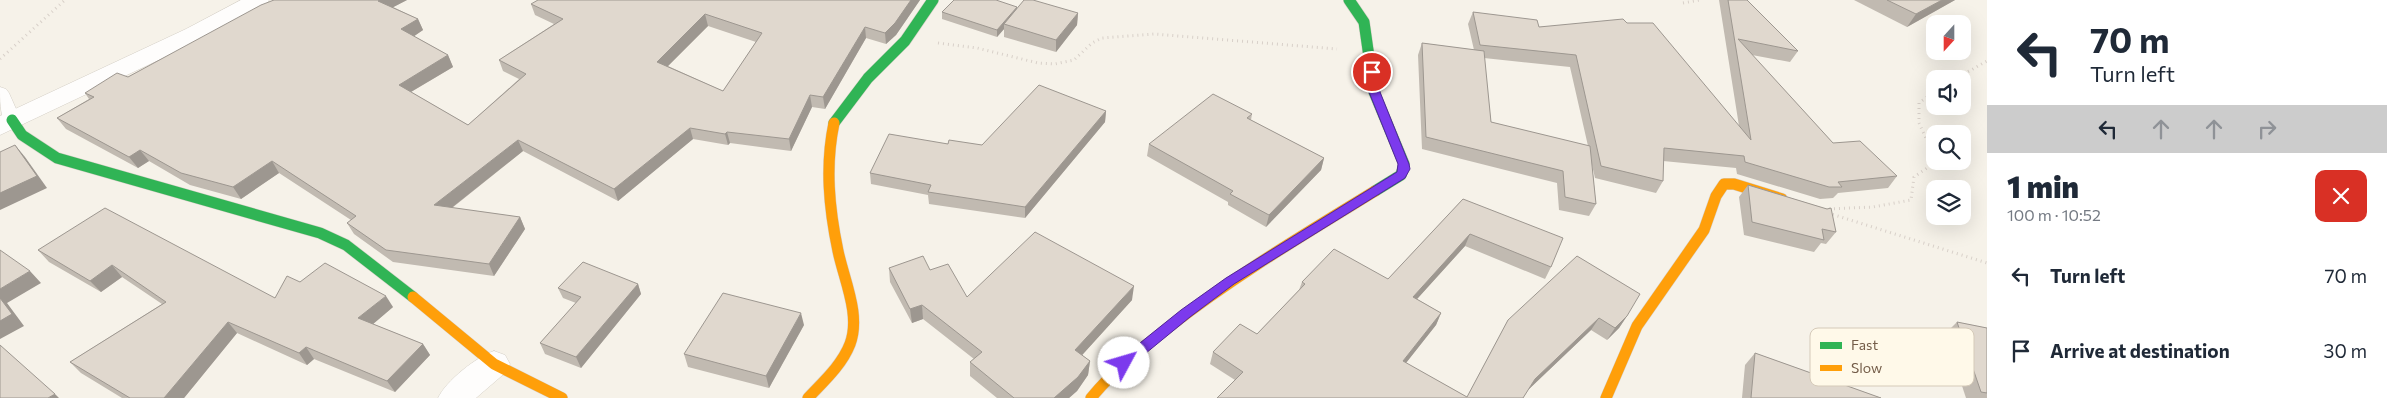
<!DOCTYPE html>
<html lang="en">
<head>
<meta charset="utf-8">
<style>
  body { margin:0; font-family:Commissioner,sans-serif; background:#f2f2f3; color:#1f2937; height:100vh; display:flex; flex-direction:column; font-size:19px; white-space:nowrap }
  * { box-sizing:border-box; margin:0 }
  p { font-size:16px; color:#747a83 }
  .icon { flex:none; width:28px; height:28px; fill:none; stroke:currentColor; stroke-width:2; stroke-linecap:round; stroke-linejoin:round }
  .map { position:relative; flex:1; overflow:hidden }
  .panel { display:flex; flex-direction:column; background:#fff; width:400px }
  .panel>* { flex:none }
  .guide { background:#fff; color:#1f2937; overflow:hidden }
  .needle { width:32px; rotate:201deg }
  .controls { position:absolute; left:1926px; top:15px; display:grid; gap:10px }
  .controls a { display:grid; place-items:center; width:45px; height:45px; border-radius:10px; background:#fff; box-shadow:0 5px 20px #0002; font-size:25px }
  .pin { position:absolute; display:grid; place-items:center; width:42px; height:42px; color:#fff; margin:-21px; border:2px solid #fff; border-radius:50%; box-shadow:0 1px 5px #0007 }
  .me { position:absolute; width:55px; margin:-28px; rotate:51deg; stroke-linejoin:round; filter:drop-shadow(0 0 4px #0008) }
  .turn { display:flex; align-items:center; gap:18px; height:105px; padding:0 20px; font-size:22px }
  .turn .icon { width:65px; height:65px; stroke-width:2.5 }
  .turn b { display:block; font-size:35px; line-height:42px }
  .lanes { display:flex; align-items:center; height:48px; padding:0 20px; background:#0003; justify-content:center; gap:25px; direction:ltr }
  .lanes .off { opacity:.35 }
  .round { display:grid; place-items:center; flex:none; width:52px; height:52px; border-radius:10px; background:#f2f2f3 }
  .head { display:flex; align-items:center; justify-content:space-between; height:85px; padding:0 20px }
  h1 { font-size:30px; font-weight:800; line-height:38px }
  ul { padding:0; list-style:none }
  li { display:flex; align-items:center; gap:15px; height:75px; padding:0 20px }
  li div { flex:1 }
  li b { display:block; font-size:19px }
  li em { font-style:normal }
  main { display:flex; flex:1; min-height:0 }
  .map>svg:first-child { display:block }
  .lines { fill:none; stroke-linecap:round; stroke-linejoin:round }
  .lane-casing { stroke:#d4cfc6; stroke-width:1 }
  .street-casing { stroke:#d4cfc6; stroke-width:1 }
  .fast-casing { stroke:#d6cfc7; stroke-width:12 }
  .slow-casing { stroke:#d6cfc7; stroke-width:12 }
  .path { stroke:#d8d0c9; stroke-width:3; stroke-dasharray:1 4; stroke-linecap:butt }
  .lane { fill:#fefdfc; fill-rule:evenodd }
  .street { fill:#fefdfc; fill-rule:evenodd }
  .fast { stroke:#30b455; stroke-width:11 }
  .slow { stroke:#ff9f0a; stroke-width:11 }
  .wall { fill:#c1bab1; fill-rule:evenodd }
  .shaded-wall { fill:#9d9790 }
  .building { fill:#e0d8ce; stroke:#9d9790; fill-rule:evenodd }
  .route { fill:#7c3aed; stroke:#51269a }
  .key { fill:#fff9e9; stroke:#d5cab9; stroke-width:1 }
  .key-label { font-size:14px; fill:#745d49 }
</style>
</head>
<body>
<main>
<div class="map">
<svg width="1987" height="398" viewBox="0 0 1987 398">
  <rect width="100%" height="100%" fill="#f6f2e9"/>
  <g class="lines">
    <!-- lane casing -->
    <g class="lane-casing">
      <path id="lane" d="M0 87 6 89 9 93 21 120 19 124 12 126 5 124C0 113 0 100 0 87Z"/>
    </g>
    <!-- street casing -->
    <g class="street-casing">
      <g id="street">
        <polygon points="241,0 269,0 266,5 203,39 0,135 0,116 186,29"/>
        <path d="M494 351 505 355 510 364 505 373 476 398H438C446 381 476 357 494 351Z"/>
      </g>
    </g>
    <!-- fast casing -->
    <g class="fast-casing">
      <g id="fast">
        <polyline points="1349,0 1364,22 1374,92 1404,164 1401,175 1375,191"/>
        <polyline points="12,120 22,135 57,158 320,233 346,245 413,297"/>
        <polyline points="834,123 868,78 905,41 933,0"/>
      </g>
    </g>
    <!-- slow casing -->
    <g class="slow-casing">
      <g id="slow">
        <polyline points="413,297 494,364 562,398"/>
        <path d="M808 398C823 382 842 365 850 344 861 315 844 280 838 251 829 208 825 166 834 123"/>
        <path d="M1091 398C1114 370 1141 349 1169 327 1234 276 1305 234 1375 191"/>
        <polyline points="1606,398 1637,326 1704,230 1716,196 1724,184 1734,184 1782,199"/>
      </g>
    </g>
    <!-- path -->
    <g class="path">
      <polyline points="1683,3 1700,0"/>
      <polyline points="938,43 977,48 1038,63 1055,64 1074,60 1092,43 1102,38 1154,34 1337,49"/>
      <polyline points="0,59 65,0"/>
      <polyline points="1955,79 1987,61"/>
      <polyline points="1935,91 1919,103 1919,123 1935,158"/>
      <polyline points="1829,209 1873,207 1911,200 1914,177 1937,161"/>
      <polyline points="1828,213 1987,263"/>
    </g>
    <!-- lane -->
    <use href="#lane" class="lane"/>
    <!-- street -->
    <use href="#street" class="street"/>
    <!-- fast -->
    <use href="#fast" class="fast"/>
    <!-- slow -->
    <use href="#slow" class="slow"/>
  </g>
  <!-- wall -->
  <g class="wall">
    <path d="M274 0H407L393 7 418 19 423 30 414 36 448 55 453 67 411 92 468 125 519 79 503 71 499 60 554 24 535 15 531 4 920 0 896 35 886 44 866 38 825 109 812 107 791 151 730 143 728 145 693 139 618 201 523 151 452 208 520 217 525 229 494 276 393 262 354 234 347 223 351 220 279 173 241 199 190 185 149 161 138 168 66 129 57 118 89 99 85 93 128 77ZM708 26 756 42 723 91 668 66Z"/>
    <path d="M1719 0H1747L1798 51 1790 62 1752 55 1833 143 1897 176 1888 188 1838 193 1833 198 1820 199 1737 174 1736 168 1663 161V181L1656 193 1595 178 1592 165 1596 204 1589 216 1559 210 1557 183 1422 149 1418 55 1422 43 1474 50 1468 24 1473 12 1539 27 1627 23 1739 126ZM1484 58 1570 67 1588 146 1491 122Z"/>
    <polygon points="1854,0 1955,0 1907,27"/>
    <polygon points="942,12 1078,13 1077,25 1056,52 1004,37 1004,29 997,37 942,19"/>
    <polygon points="1106,111 1105,122 1025,218 929,204 928,195 871,184 870,173 948,144 982,145"/>
    <polygon points="1252,114 1251,120 1324,158 1321,170 1266,227 1228,205 1228,202 1147,156 1149,144"/>
    <polygon points="1748,185 1827,209 1836,232 1826,244 1821,243 1814,252 1744,235 1739,197"/>
    <polygon points="1463,199 1551,267 1545,279 1465,246 1417,299 1441,313 1436,325 1406,363 1467,397 1508,320 1627,316 1619,328 1607,340 1591,330 1528,390 1523,398 1217,398 1235,380 1210,364 1213,352 1257,334 1299,290 1302,282 1388,279"/>
    <polygon points="38,250 275,298 300,282 393,307 373,324 423,344 430,355 395,392 314,359 307,365 237,333 184,398 122,398 81,373 70,362 162,304 122,277 101,292 49,262"/>
    <polygon points="889,268 930,270 967,297 1132,300 1082,355 1090,361 1088,375 1077,391 1069,398 997,398 970,376 970,362 974,359 923,319 912,323 890,282"/>
    <polygon points="638,284 641,294 581,368 545,354 540,343 576,303 563,298 558,288"/>
    <polygon points="1957,322 1987,328 1987,398 1966,398 1945,334"/>
    <polygon points="804,325 769,388 688,367 684,354"/>
    <polygon points="1755,353 1881,398 1742,398 1745,365"/>
  </g>
  <!-- shaded-wall -->
  <g class="shaded-wall">
    <polygon points="380,0 407,0 384,12 378,1"/>
    <polygon points="911,0 920,0 896,35 886,44 885,33"/>
    <polygon points="1942,0 1955,0 1907,27 1916,14"/>
    <polygon points="1017,7 1017,14 1004,24 1004,29 997,37 997,30"/>
    <polygon points="1078,13 1077,25 1056,52 1056,40"/>
    <polygon points="705,14 708,26 661,73 657,62"/>
    <polygon points="418,19 423,30 407,41 401,29"/>
    <polygon points="865,27 866,38 825,109 823,97"/>
    <polygon points="448,55 453,67 404,96 399,85"/>
    <polygon points="810,95 812,107 791,151 789,139"/>
    <polygon points="1106,111 1105,122 1025,218 1025,207"/>
    <polygon points="690,128 693,139 618,201 614,189"/>
    <polygon points="727,132 730,143 728,145 725,134"/>
    <polygon points="518,140 523,151 440,217 434,205"/>
    <polygon points="15,145 25,157 47,188 0,210 0,193"/>
    <polygon points="140,150 149,161 138,168 129,157"/>
    <polygon points="1324,158 1321,170 1266,227 1269,215"/>
    <polygon points="272,161 279,173 241,199 233,187"/>
    <polygon points="520,217 525,229 494,276 489,264"/>
    <polygon points="1470,234 1465,246 1408,309 1413,297"/>
    <polygon points="112,265 122,277 101,292 90,281"/>
    <polygon points="30,271 41,283 7,303 24,326 0,339 0,289"/>
    <polygon points="638,284 641,294 581,368 576,357"/>
    <polygon points="1134,286 1132,300 1074,364 1075,350"/>
    <polygon points="386,296 393,307 366,330 358,318"/>
    <polygon points="922,305 923,319 912,323 910,309"/>
    <polygon points="801,313 804,325 769,388 766,376"/>
    <polygon points="1441,313 1436,325 1398,373 1403,361"/>
    <polygon points="1627,316 1619,328 1607,340 1615,328"/>
    <polygon points="1599,318 1591,330 1528,390 1523,398 1535,379"/>
    <polygon points="228,322 237,333 184,398 164,398"/>
    <polygon points="423,344 430,355 395,392 387,381"/>
    <polygon points="306,347 314,359 307,365 299,353"/>
    <polygon points="1090,361 1088,375 1077,391 1069,398 1054,398"/>
    <polygon points="55,394 59,398 48,398"/>
  </g>
  <!-- building -->
  <g class="building">
    <path d="M274 0H380L378 1 418 19 401 29 448 55 399 85 468 125 526 74 499 60 563 19 531 4 538 0H911L895 23 885 33 865 27 823 97 810 95 789 139 727 132 725 134 690 128 614 189 518 140 434 205 520 217 489 264 386 250 347 223 356 216 272 161 233 187 181 173 140 150 129 157 57 118 94 97 85 93 117 73 128 77 261 5ZM705 14 762 33 723 91 657 62Z"/>
    <polygon points="954,0 996,0 1017,7 997,30 942,12"/>
    <polygon points="1024,0 1033,0 1078,13 1056,40 1004,24"/>
    <polygon points="1728,0 1747,0 1798,51 1738,39 1833,143 1860,141 1897,176 1838,182 1842,187 1829,187 1745,162 1744,156 1664,148 1663,181 1601,166 1576,55 1480,45 1473,12 1537,20 1539,27 1623,19 1627,23 1653,23 1751,140"/>
    <polygon points="1887,0 1942,0 1916,14"/>
    <polygon points="1422,43 1484,51 1491,122 1590,146 1596,204 1565,197 1563,171 1426,137"/>
    <polygon points="1039,85 1106,111 1025,207 928,192 931,185 870,173 889,134 948,144 949,140 982,145"/>
    <polygon points="1213,94 1252,114 1247,118 1324,158 1269,215 1230,194 1233,191 1149,144"/>
    <polygon points="15,145 37,176 0,193 0,152"/>
    <polygon points="1748,185 1827,209 1831,208 1836,232 1822,229 1824,240 1752,222"/>
    <polygon points="1463,199 1563,238 1551,267 1470,234 1413,297 1441,313 1403,361 1467,397 1508,320 1577,256 1640,294 1627,316 1615,328 1599,318 1535,379 1523,398 1217,398 1243,372 1213,352 1240,324 1257,334 1305,284 1302,282 1334,249 1388,279"/>
    <polygon points="105,208 275,298 287,276 300,282 325,263 386,296 358,318 423,344 387,381 306,347 299,353 228,322 164,398 130,398 70,362 166,302 112,265 90,281 38,250"/>
    <polygon points="1035,232 1134,286 1075,350 1090,361 1078,377 1054,398 1014,398 970,362 982,352 922,305 910,309 889,268 923,256 930,270 948,264 967,297"/>
    <polygon points="0,250 30,271 0,289"/>
    <polygon points="583,262 638,284 576,357 540,343 581,297 558,288"/>
    <polygon points="723,293 801,313 766,376 684,354"/>
    <polygon points="0,298 12,314 0,321"/>
    <polygon points="1957,322 1987,328 1987,393 1981,392"/>
    <polygon points="0,345 55,394 48,398 0,398"/>
    <polygon points="1755,353 1881,398 1751,398"/>
  </g>
  <!-- route -->
  <polygon class="route" points="1372,69 1377,72 1380,92 1409,164 1410,169 1405,178 1234,284 1190,317 1129,367 1120,367 1118,363 1120,359 1181,310 1226,278 1397,172 1398,164 1369,92 1367,72"/>
  <!-- legend -->
  <rect x="1810" y="328" width="164" height="58" rx="8" class="key"/>
  <rect x="1820" y="342" width="22" height="7" fill="#30b455"/>
  <rect x="1820" y="365" width="22" height="6" fill="#ff9f0a"/>
  <g class="key-label">
    <text x="1851" y="350">Fast</text>
    <text x="1851" y="373">Slow</text>
  </g>
</svg>
<div class="controls">
<a><svg class="needle" viewBox="-14 -14 28 28"><path d="M0-13l5 13h-10z" fill="#e53935"/><path d="M0 13l5-13h-10z" fill="#747a83"/></svg></a>
<a><svg class="icon" aria-label="sound" viewBox="0 0 24 24"><path d="M4 9h4l5-4v14l-5-4H4zM17 9q2 3 0 6"/></svg></a>
<a><svg class="icon" aria-label="search" viewBox="0 0 24 24"><circle cx="10" cy="10" r="6"/><path d="M15 15l6 6"/></svg></a>
<a><svg class="icon" aria-label="layers" viewBox="0 0 24 24"><path d="M12 4l9 5-9 5-9-5zM3 14l9 5 9-5"/></svg></a>
</div>
<div class="pin" style="left:1372px;top:72px;background:#d93025"><svg class="icon" aria-label="arrive" viewBox="0 0 24 24"><path d="M6 21V4h12l-3 4 3 4H6"/></svg></div>
<svg class="me" style="left:1124px;top:363px" viewBox="-20 -20 40 40"><circle r="19" fill="#fff"/><path d="M0-13L10 11 0 6-10 11z" fill="#7c3aed"/></svg>
</div>
<section class="panel">
<div class="guide">
<div class="turn"><svg class="icon" aria-label="left" viewBox="0 0 24 24"><path d="M17 20v-9H6M10 6l-5 5 5 5"/></svg><div><b>70 m</b>Turn left</div></div>
<div class="lanes"><svg class="icon" aria-label="left" viewBox="0 0 24 24"><path d="M17 20v-9H6M10 6l-5 5 5 5"/></svg><svg class="icon off" aria-label="ahead" viewBox="0 0 24 24"><path d="M12 20V5M6 11l6-6 6 6"/></svg><svg class="icon off" aria-label="ahead" viewBox="0 0 24 24"><path d="M12 20V5M6 11l6-6 6 6"/></svg><svg class="icon off" aria-label="right" viewBox="0 0 24 24"><path d="M7 20v-9h11M14 6l5 5-5 5"/></svg></div>
</div>
<div class="head"><div><h1>1 min</h1><p>100 m · 10:52</p></div><a class="round" style="background:#d93025;color:#fff"><svg class="icon" aria-label="close" viewBox="0 0 24 24"><path d="M6 6l12 12M18 6L6 18"/></svg></a></div>
<ul>
<li><svg class="icon" aria-label="left" viewBox="0 0 24 24"><path d="M17 20v-9H6M10 6l-5 5 5 5"/></svg><div><b>Turn left</b></div><em>70 m</em></li>
<li><svg class="icon" aria-label="arrive" viewBox="0 0 24 24"><path d="M6 21V4h12l-3 4 3 4H6"/></svg><div><b>Arrive at destination</b></div><em>30 m</em></li>
</ul>
</section>
</main>
</body>
</html>
